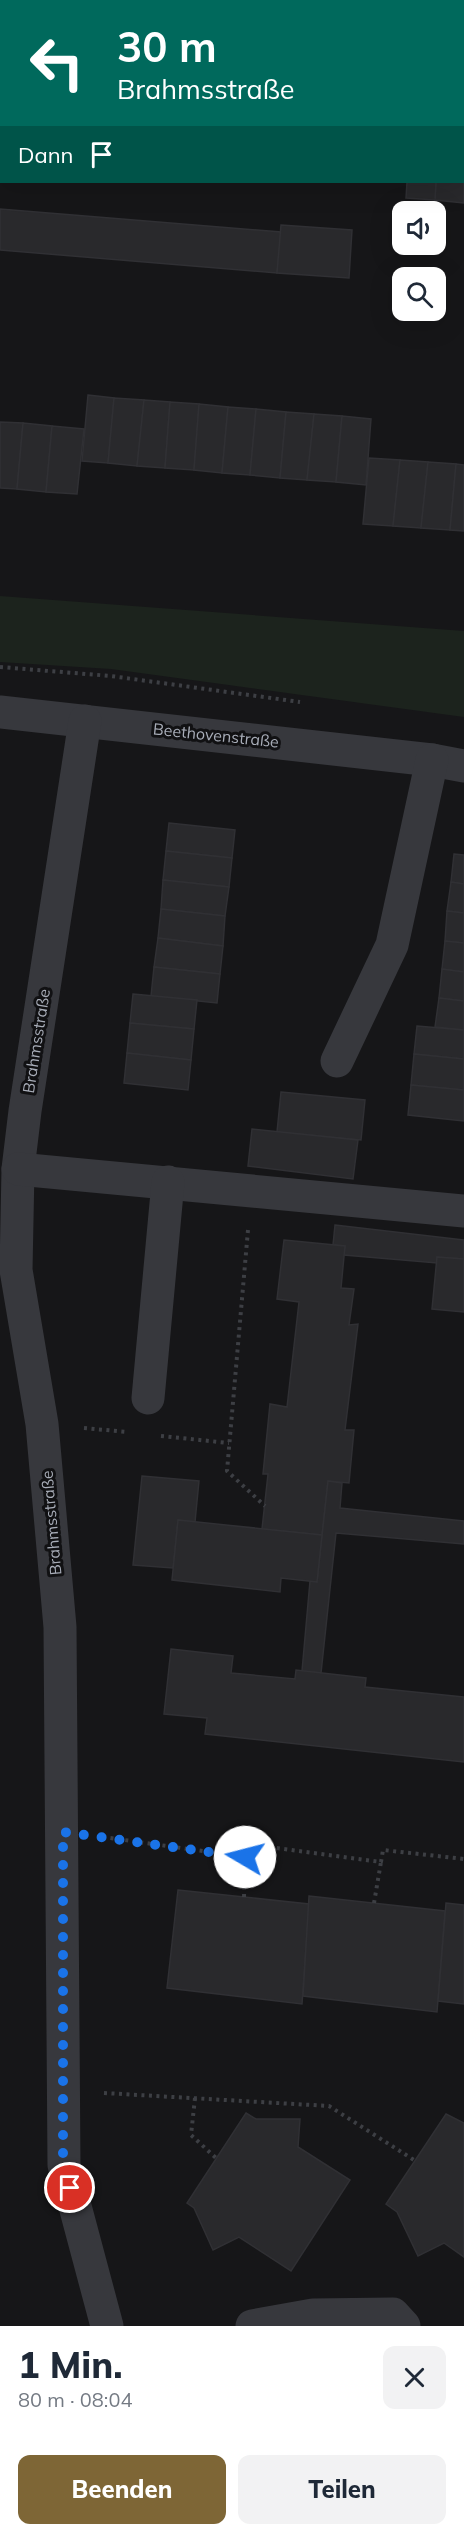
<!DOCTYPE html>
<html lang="de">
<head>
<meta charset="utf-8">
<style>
  body { margin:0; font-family:Mulish,sans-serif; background:#f2f2f3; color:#1f2937; height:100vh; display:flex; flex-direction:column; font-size:22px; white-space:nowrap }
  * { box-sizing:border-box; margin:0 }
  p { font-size:20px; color:#747a83 }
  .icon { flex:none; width:33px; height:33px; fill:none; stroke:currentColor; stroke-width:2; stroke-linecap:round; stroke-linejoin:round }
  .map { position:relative; height:2326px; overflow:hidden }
  .details { display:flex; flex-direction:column; background:#fff; flex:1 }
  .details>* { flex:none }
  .guide { position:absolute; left:0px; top:0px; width:465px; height:183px; box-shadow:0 6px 24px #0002; background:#00695c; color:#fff; overflow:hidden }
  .tools { position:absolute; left:392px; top:201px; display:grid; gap:12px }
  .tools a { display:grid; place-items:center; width:54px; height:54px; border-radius:12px; background:#fff; box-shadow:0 6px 24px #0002; font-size:30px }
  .pin { position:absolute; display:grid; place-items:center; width:51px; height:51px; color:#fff; margin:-26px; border:3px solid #fff; border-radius:50%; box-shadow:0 2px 6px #0007 }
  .me { position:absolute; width:66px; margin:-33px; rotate:278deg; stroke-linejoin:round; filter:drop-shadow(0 0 4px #0008) }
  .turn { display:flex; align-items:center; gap:21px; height:126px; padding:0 18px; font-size:27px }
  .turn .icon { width:78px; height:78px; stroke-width:2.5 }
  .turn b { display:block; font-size:42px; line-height:51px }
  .then { display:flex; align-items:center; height:57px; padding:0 18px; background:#0003; gap:12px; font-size:22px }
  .round { display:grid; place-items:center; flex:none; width:63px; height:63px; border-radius:12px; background:#f2f2f3 }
  .head { display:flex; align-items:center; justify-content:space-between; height:102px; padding:0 18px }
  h1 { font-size:36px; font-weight:800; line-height:45px }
  .primary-button { display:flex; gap:12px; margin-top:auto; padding:12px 18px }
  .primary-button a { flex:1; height:69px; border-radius:12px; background:#7e6636; color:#fff; font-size:24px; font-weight:800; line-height:69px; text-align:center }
  .primary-button a+a { background:#f2f2f3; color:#1f2937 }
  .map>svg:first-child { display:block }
  .green { fill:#1c231d }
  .building { fill:#29292c; stroke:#303034; stroke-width:1.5 }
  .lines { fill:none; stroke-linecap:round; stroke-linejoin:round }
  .path { stroke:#3d3f44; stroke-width:4; stroke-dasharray:3 4.5; stroke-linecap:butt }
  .minor { stroke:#37383d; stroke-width:33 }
  .route { stroke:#1a73e8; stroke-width:10; stroke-dasharray:0 18 }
  .labels { text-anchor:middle; stroke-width:6; stroke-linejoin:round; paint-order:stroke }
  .street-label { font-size:16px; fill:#a8adb8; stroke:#111113 }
</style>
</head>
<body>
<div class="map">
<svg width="464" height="2326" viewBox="0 0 464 2326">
  <rect width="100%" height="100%" fill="#161618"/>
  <!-- green -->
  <polygon class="green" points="0,596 464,631 464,717 111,669 0,662"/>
  <!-- building -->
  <g class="building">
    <rect x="257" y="0" width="87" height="2"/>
    <polygon points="421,0 464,0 464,7 464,2"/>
    <polygon points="464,138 464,203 435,200 436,182 464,182"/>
    <polygon points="407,182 436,182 435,200 406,198"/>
    <polygon points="0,209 281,232 277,273 0,250"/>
    <polygon points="281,225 352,230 349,278 277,273"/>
    <polygon points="88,395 114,398 108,463 82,461"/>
    <polygon points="114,398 144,400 137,466 108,463"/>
    <polygon points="144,400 170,402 165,468 137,466"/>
    <polygon points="170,402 199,404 194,470 165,468"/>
    <polygon points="199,404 228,407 222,473 194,470"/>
    <polygon points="228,407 256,409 250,475 222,473"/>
    <polygon points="256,409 286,412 280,478 250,475"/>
    <polygon points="286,412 314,414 307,480 280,478"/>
    <polygon points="314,414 342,416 336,482 307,480"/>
    <polygon points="342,416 371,419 366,485 336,482"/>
    <polygon points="0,422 23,423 17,489 0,488"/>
    <polygon points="23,423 52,426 46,492 17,489"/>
    <polygon points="52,426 84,429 77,494 46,492"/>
    <polygon points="369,458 400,460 393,526 363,524"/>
    <polygon points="400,460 428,462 421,528 393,526"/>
    <polygon points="428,462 456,464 450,530 421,528"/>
    <polygon points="456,464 464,465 464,531 450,530"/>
    <polygon points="169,823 235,830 232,858 166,851"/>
    <polygon points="166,851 232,858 229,887 163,880"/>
    <polygon points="454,854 464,855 464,884 451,882"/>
    <polygon points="163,880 229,887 225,916 161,909"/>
    <polygon points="451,882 464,884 464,913 447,911"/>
    <polygon points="161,909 225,916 223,946 158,938"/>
    <polygon points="447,911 464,913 464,943 445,941"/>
    <polygon points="158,938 223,946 220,974 154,967"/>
    <polygon points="445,941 464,943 464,972 442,969"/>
    <polygon points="154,967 220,974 217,1003 151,996"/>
    <polygon points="442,969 464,972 464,1001 439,998"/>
    <polygon points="133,994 197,1000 194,1029 130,1023"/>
    <polygon points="439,998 464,1001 464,1030 435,1027"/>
    <polygon points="130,1023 194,1029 191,1060 127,1053"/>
    <polygon points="417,1026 464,1030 464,1059 414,1054"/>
    <polygon points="127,1053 191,1060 188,1090 124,1083"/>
    <polygon points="414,1054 464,1059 464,1090 411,1085"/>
    <polygon points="411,1085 464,1090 464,1121 408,1115"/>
    <polygon points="281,1092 365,1100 361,1140 277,1132"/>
    <polygon points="252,1129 358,1140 353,1179 248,1166"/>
    <polygon points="335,1225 464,1240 464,1259 437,1257 437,1263 344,1255 345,1246 333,1245"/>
    <polygon points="284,1240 345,1246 341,1288 354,1289 349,1325 358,1324 345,1430 354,1430 349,1483 328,1481 322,1535 262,1529 268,1474 263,1474 270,1404 287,1407 299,1302 277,1299"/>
    <polygon points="437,1257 464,1259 464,1312 432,1309"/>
    <polygon points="142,1476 199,1481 195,1522 178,1520 173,1568 133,1565"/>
    <polygon points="328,1481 342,1483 340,1508 464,1521 464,1544 336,1533 321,1673 302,1671 310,1581 317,1582"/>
    <polygon points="178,1520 322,1535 317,1582 281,1578 280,1592 172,1580"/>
    <polygon points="171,1649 233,1656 231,1673 295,1679 296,1670 366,1678 365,1687 464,1697 464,1762 205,1734 207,1718 164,1714"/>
    <polygon points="178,1890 309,1904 302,2004 167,1988"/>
    <polygon points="309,1896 445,1911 437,2012 303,1996"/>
    <polygon points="446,1903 464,1905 464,2004 438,2001"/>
    <polygon points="246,2113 256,2119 300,2119 298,2147 350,2180 291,2271 239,2237 213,2250 194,2208 187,2203"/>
    <polygon points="446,2114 464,2123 464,2257 444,2243 418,2256 397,2212 386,2204"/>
  </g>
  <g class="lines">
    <!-- path -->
    <g class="path">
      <polyline points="0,667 111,676 300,702"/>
      <polyline points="248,1230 227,1471 265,1506"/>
      <polyline points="84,1428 127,1432"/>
      <polyline points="161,1436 229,1443"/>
      <polyline points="103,1837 245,1857 246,1844 381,1862 383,1850 464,1859"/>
      <polyline points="244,1897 245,1857"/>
      <polyline points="374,1903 381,1862"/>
      <polyline points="104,2093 329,2106 414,2160"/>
      <polyline points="195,2098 191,2135 216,2158"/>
    </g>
    <!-- minor -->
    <g class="minor">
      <polyline points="0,712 432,760 464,766"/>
      <polyline points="85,721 25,1111 18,1169 16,1270 42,1424 60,1627 64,2165 107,2326"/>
      <polyline points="337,1061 392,945 432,760"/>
      <polyline points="18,1169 464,1211"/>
      <polyline points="148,1398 168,1182"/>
      <polyline points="252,2326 313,2315 393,2314 404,2326"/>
    </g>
  </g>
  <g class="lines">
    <!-- route -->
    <polyline class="route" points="70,2188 63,2165 63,1832 245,1857"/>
  </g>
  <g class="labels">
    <!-- street labels -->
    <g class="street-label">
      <text transform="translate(216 735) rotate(6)" y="6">Beethovenstraße</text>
      <text transform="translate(36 1041) rotate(-81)" y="6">Brahmsstraße</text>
      <text transform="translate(51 1523) rotate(-95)" y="6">Brahmsstraße</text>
    </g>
  </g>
</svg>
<div class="tools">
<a><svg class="icon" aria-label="sound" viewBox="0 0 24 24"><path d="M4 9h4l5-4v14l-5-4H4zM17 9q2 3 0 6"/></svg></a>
<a><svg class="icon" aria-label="search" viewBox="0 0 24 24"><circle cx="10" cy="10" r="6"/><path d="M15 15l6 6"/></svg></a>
</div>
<div class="pin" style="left:70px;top:2188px;background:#d93025"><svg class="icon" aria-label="arrive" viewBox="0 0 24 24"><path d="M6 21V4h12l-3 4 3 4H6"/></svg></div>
<svg class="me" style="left:245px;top:1857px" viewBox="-20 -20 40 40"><circle r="19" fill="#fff"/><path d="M0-13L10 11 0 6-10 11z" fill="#1a73e8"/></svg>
<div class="guide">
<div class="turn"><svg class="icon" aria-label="left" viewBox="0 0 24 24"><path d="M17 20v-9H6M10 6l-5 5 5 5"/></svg><div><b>30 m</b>Brahmsstraße</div></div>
<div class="then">Dann<svg class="icon" aria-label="arrive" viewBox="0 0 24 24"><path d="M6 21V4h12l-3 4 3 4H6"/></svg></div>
</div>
</div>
<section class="details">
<div class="head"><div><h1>1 Min.</h1><p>80 m · 08:04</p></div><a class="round"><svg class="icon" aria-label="close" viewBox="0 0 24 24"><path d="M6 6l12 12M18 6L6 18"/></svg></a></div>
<div class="primary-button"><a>Beenden</a><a>Teilen</a></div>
</section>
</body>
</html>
